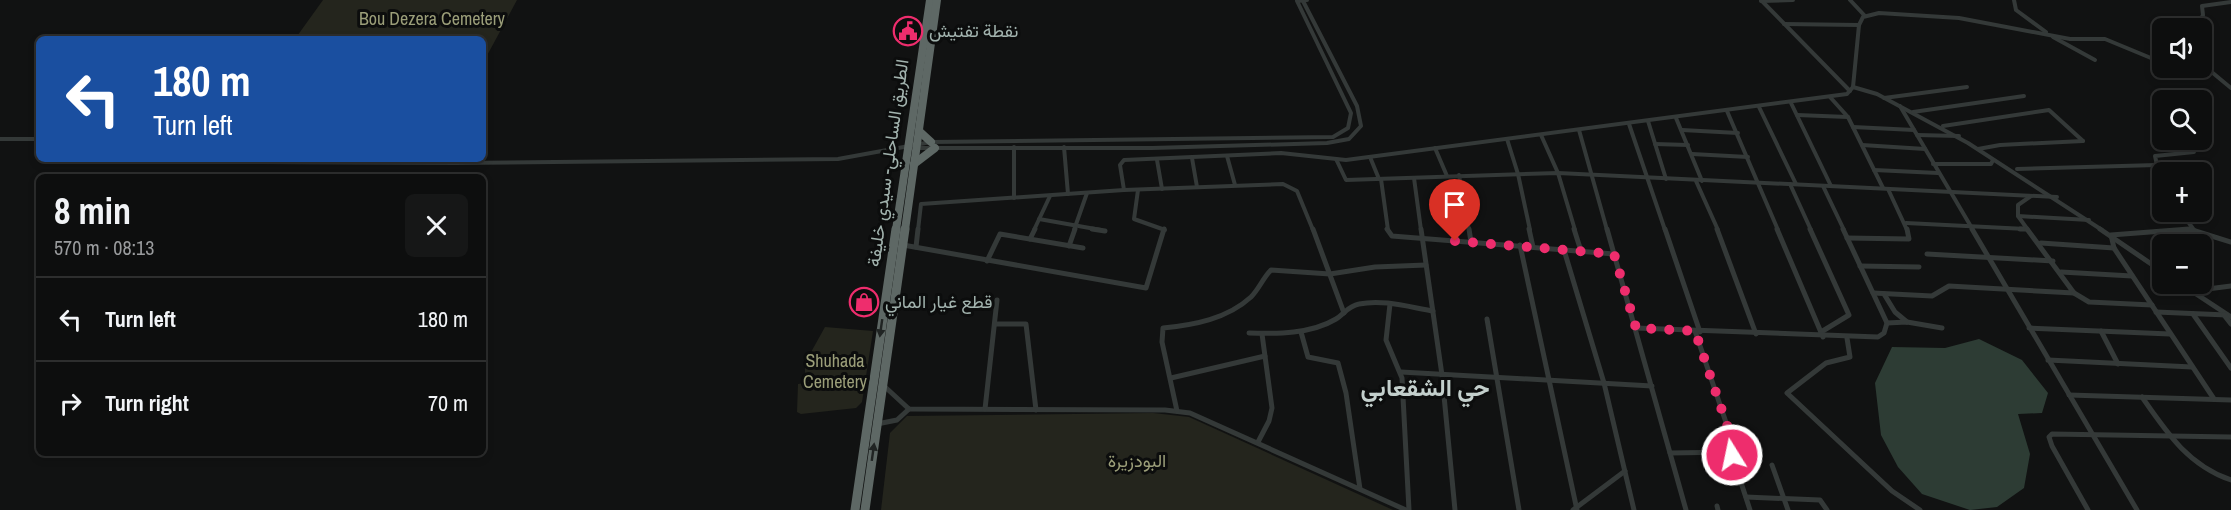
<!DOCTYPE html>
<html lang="en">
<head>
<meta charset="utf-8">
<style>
  body { margin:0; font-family:"Archivo Narrow",Vazirmatn,sans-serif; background:#161717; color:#f1f3f6; height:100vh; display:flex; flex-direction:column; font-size:22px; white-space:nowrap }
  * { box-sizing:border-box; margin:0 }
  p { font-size:20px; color:#9a9c9e }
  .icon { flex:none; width:33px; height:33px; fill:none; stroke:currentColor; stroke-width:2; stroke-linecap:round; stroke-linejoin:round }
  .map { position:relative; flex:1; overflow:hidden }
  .side { position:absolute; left:36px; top:174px; width:450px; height:282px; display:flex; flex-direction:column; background:#0d0e0e; border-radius:9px; box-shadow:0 3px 9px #0003,0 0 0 2px #2d2e2e }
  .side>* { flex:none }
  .guide { position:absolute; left:36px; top:36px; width:450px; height:126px; border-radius:9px; box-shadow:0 3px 9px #0003,0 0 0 2px #2d2e2e; background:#1a4fa0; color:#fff; overflow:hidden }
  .fabs { position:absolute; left:2152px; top:18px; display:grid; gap:12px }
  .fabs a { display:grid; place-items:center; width:60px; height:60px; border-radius:9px; background:#0d0e0e; box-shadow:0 3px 9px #0003,0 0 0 2px #2d2e2e; font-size:30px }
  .pin { position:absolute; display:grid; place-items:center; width:51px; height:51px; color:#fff; margin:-62px -26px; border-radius:50% 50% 50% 0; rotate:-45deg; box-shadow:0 0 6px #0007 }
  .pin .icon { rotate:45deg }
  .me { position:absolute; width:66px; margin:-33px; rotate:350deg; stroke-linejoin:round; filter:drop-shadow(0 0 4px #0008) }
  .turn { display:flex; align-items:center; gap:21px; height:126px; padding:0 18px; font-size:27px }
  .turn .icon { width:78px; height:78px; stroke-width:2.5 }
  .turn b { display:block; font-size:42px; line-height:51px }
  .round { display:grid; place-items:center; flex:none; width:63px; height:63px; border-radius:9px; background:#161717 }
  .head { display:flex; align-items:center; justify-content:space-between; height:102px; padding:0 18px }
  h1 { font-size:36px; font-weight:700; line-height:45px }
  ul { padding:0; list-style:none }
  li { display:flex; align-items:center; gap:18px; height:84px; padding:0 18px; border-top:2px solid #2d2e2e }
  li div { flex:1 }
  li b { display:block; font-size:22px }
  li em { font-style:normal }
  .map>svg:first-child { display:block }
  .green { fill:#24251d }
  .water { fill:#2d3c34 }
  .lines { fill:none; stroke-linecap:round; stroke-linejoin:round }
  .street-far1 { stroke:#343938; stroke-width:4 }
  .street { stroke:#343938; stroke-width:5 }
  .highway-far1 { stroke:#5e6865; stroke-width:8 }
  .highway { stroke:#5e6865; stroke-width:9 }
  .oneway { fill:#202423 }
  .route { stroke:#ee2d6d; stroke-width:10; stroke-dasharray:0 18 }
  .labels { text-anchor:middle; stroke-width:6; stroke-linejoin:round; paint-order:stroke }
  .park-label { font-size:18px; fill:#9b9e79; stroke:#0c0d0d }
  .poi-label { font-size:18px; fill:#a2b3ae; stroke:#0c0d0d; text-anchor:start }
  .street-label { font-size:18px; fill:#a2b3ae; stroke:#0c0d0d }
  .district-label { font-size:24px; font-weight:bold; fill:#c3cfcc; stroke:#0c0d0d }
</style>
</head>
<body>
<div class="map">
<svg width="2231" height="510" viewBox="0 0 2231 510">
  <rect width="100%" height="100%" fill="#111212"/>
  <!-- green -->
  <g class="green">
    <polygon points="323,0 517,0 483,63 483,39 295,39"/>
    <polygon points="825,327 873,331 862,402 856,408 801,414 797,412 798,384 805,383 805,363"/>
    <polygon points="1153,413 1189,417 1393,510 881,510 890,433 907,416"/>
  </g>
  <!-- water -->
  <polygon class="water" points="1979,339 2022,360 2048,393 2042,413 2018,414 2030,454 2024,488 1997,507 1970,510 1922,494 1898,467 1881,435 1875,383 1892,347 1945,348"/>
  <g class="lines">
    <!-- street-far1 -->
    <g class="street-far1">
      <polyline points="1761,0 1850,91"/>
      <polyline points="1850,0 1865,16"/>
      <polyline points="2014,0 2016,10 2046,32"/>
      <polyline points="1761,1 1793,0"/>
      <polyline points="1784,24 1859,25"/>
      <polyline points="2197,26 2203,15 2202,6 2231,2"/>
      <polyline points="2053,37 2095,60"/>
      <polyline points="2202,64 2231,88"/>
      <polyline points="1853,87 1877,94 1968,143 2102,230"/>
      <polyline points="1830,97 1848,117 1883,188"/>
      <polyline points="1884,98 1967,87"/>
      <polyline points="1791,103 1831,186"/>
      <polyline points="1900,106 1973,230"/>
      <polyline points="1759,107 1796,184"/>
      <polyline points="1727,111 1778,230"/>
      <polyline points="1913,112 2024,96"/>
      <polyline points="1797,115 1848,117"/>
      <polyline points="1676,118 1702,181"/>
      <polyline points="1648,121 1666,179"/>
      <polyline points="1629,124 1665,230"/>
      <polyline points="1943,126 2049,110 2083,141"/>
      <polyline points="1853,127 1914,130"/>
      <polyline points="1579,130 1607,230"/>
      <polyline points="1682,130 1738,133"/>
      <polyline points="1541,135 1558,173 1575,230"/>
      <polyline points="1917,135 1959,136"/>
      <polyline points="0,139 39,139"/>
      <polyline points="1507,139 1518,174 1530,230"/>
      <polyline points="1655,144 1688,145"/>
      <polyline points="1862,145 1925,149"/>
      <polyline points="1014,147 1014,198"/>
      <polyline points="1064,147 1068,194"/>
      <polyline points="917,148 1152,148 1327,143 1349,139 1361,126 1357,106 1303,1"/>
      <polyline points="1435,148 1447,176"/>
      <polyline points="1978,149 2000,145 2083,141"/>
      <polyline points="1692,154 1748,157"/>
      <polyline points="1227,156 1235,185"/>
      <polyline points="1370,157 1379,179"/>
      <polyline points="1192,158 1197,187"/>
      <polyline points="223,159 258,162 455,163 838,159 931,142 1333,137 1348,128 1351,113 1297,1 1307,0"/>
      <polyline points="1336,159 1346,180 1558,173 2057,197"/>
      <polyline points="1157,160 1162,189"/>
      <polyline points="1933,164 1991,164 1993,160"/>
      <polyline points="2017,169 2157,165"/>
      <polyline points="1874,170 1938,173"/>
      <polyline points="2167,172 2157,165 2155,156 2194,152"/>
      <polyline points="1459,175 1469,230"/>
      <polyline points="1414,178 1421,230"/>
      <polyline points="1381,179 1388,230"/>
      <polyline points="1696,181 1718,230"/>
      <polyline points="1790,184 1811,230"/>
      <polyline points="1823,186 1844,230"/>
      <polyline points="1888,189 1907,230"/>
      <polyline points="1124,190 1120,165 1124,160 1281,153 1346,160 1847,94 1853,87 1859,25 1863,17 1879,13 1959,18 2070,39 2105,39 2163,63"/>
      <polyline points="1138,190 1134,219 1165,230"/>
      <polyline points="2163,190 2163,193"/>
      <polyline points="2181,212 2194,230"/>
      <polyline points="2018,216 2089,220"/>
      <polyline points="1039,219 1101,230"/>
      <polyline points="1906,223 2026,229"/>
      <polyline points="918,230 921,204 1124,190 1283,184 1297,191 1313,230"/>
      <polyline points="1034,230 1050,196"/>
      <polyline points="1074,230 1087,193"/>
      <polyline points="2028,230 2018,216 2018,205 2031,196"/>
      <polyline points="2173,230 2193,230"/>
    </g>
    <!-- street -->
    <g class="street">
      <polyline points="1092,229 1105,231"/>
      <polyline points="1313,229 1344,313"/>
      <polyline points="1387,229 1392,236 1614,254"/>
      <polyline points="1421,229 1442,375 1455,510"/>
      <polyline points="1469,229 1471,242"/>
      <polyline points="1529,229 1533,247"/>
      <polyline points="1574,229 1581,251"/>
      <polyline points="1607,229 1686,510"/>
      <polyline points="1665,229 1700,332"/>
      <polyline points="1717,229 1756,334"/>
      <polyline points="1777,229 1823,337"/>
      <polyline points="1810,229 1849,315 1821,332"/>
      <polyline points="1972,229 2137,510"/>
      <polyline points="2020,229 2026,229"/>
      <polyline points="2100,229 2163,272"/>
      <polyline points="1847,238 1909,239 1907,229"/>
      <polyline points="1030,239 1035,229"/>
      <polyline points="2041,243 2114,248"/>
      <polyline points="903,245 1146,288 1164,229"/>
      <polyline points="1520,245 1577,510"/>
      <polyline points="1069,246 1075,229"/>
      <polyline points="916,247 918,229"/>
      <polyline points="1564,250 1604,383 1634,510"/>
      <polyline points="1927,254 2053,261"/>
      <polyline points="987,261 1000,234 1083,248"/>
      <polyline points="1860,266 1919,267"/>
      <polyline points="2061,272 2132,276"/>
      <polyline points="2181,284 2231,317"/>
      <polyline points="2192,291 2231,286"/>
      <polyline points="1873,293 1932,296 1949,286 2074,293 2027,229"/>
      <polyline points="2074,293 2089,302 2152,305"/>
      <polyline points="1884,294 1895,312 1907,322"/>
      <polyline points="1390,304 1386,340 1402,378 1409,510"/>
      <polyline points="2156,312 2227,315"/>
      <polyline points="2193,314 2231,368"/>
      <polyline points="2224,315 2231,324"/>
      <polyline points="1487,319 1519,510"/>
      <polyline points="1887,323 1907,322 1942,328"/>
      <polyline points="995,324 1026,324 1036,410"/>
      <polyline points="1636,328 1878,337 1884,333 1887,323 1843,229"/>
      <polyline points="2029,328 2170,334"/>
      <polyline points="1695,331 1734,446 1733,458 1750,510"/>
      <polyline points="2101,331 2118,364"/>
      <polyline points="1301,332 1308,357 1338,363 1346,393 1360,489"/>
      <path d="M1249 333C1277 334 1311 334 1336 319 1344 314 1348 306 1359 304 1383 299 1409 307 1433 311"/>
      <polyline points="1847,338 1850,357 1826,363 1787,393 1892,491 1920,510"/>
      <polyline points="2048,360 2192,367"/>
      <polyline points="1401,372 1652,386"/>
      <polyline points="1171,378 1265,356"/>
      <polyline points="884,386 909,409 1165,410 1190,413 1406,510"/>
      <polyline points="2069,395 2231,400"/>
      <path d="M2142 397C2167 433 2188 465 2231 480"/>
      <polyline points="2214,399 2114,248 2111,235 2189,229 2231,242"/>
      <polyline points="985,409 997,300"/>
      <path d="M1177 411 1162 342 1163 328C1194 325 1227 319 1251 297 1259 289 1263 278 1271 270L1330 274 1375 267 1426 265"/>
      <polyline points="877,424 897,420 909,409"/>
      <polyline points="1258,442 1269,421 1272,408 1262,334"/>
      <polyline points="1670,453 1733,452"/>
      <polyline points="1772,465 1788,510"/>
      <polyline points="1746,497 1820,500 1827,510"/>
      <polyline points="1717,506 1718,510"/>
      <polyline points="1573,510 1625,471"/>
      <polyline points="2088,510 2052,446 2049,437 2052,434 2231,437"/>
    </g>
    <!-- highway-far1 -->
    <g class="highway-far1">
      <polyline points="919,131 931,142"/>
      <polyline points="914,164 935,148"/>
      <polyline points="896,230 930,0"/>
      <polyline points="905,230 937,0"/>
    </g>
    <!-- highway -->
    <g class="highway">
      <polyline points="855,510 896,229"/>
      <polyline points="865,510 905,229"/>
    </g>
  </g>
  <!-- one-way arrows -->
  <defs><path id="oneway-solid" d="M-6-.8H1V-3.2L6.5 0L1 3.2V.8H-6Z" transform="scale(1.5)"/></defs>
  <g class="oneway">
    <use href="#oneway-solid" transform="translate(881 328) rotate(98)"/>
    <use href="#oneway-solid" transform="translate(873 452) rotate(-82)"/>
  </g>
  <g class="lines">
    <!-- route -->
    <polyline class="route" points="1455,241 1614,254 1636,328 1695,331 1734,446 1732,455"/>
  </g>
  <!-- icons -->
  <defs>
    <g id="civic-ring" transform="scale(1.5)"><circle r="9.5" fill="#0c0d0d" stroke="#ee2d6d" stroke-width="1.5"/><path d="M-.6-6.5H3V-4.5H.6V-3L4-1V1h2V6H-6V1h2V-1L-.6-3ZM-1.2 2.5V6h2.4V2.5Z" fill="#ee2d6d"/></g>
    <g id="shop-ring" transform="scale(1.5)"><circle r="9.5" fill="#0c0d0d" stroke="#ee2d6d" stroke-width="1.5"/><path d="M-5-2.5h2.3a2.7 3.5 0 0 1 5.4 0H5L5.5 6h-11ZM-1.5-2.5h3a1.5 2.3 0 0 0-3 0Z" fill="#ee2d6d"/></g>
  </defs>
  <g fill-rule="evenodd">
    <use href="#civic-ring" x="908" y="31"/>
    <use href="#shop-ring" x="864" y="302"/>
  </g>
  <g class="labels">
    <!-- park labels -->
    <g class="park-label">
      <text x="432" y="25">Bou Dezera Cemetery</text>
      <text x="835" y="367">Shuhada<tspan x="835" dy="21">Cemetery</tspan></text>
      <text x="1137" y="467">البودزيرة</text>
    </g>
    <!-- poi labels -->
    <g class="poi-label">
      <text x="929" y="37">نقطة تفتيش</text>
      <text x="885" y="308">قطع غيار الماني</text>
    </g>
    <!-- street labels -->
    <g class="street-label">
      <text transform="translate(888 163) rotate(-82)" y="6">الطريق الساحلي- سيدي خليفة</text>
    </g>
    <!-- district labels -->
    <g class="district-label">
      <text x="1425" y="396">حي الشقعابي</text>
    </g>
  </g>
</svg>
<div class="fabs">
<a><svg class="icon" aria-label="sound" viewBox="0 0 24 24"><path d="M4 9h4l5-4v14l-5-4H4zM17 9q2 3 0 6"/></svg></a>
<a><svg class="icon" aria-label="search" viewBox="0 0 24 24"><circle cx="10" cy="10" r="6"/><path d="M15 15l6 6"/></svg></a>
<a>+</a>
<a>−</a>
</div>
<div class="pin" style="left:1455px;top:241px;background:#d93025"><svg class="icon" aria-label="arrive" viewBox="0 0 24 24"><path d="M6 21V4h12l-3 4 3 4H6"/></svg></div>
<svg class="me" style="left:1732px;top:455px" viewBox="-20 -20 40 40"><circle r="17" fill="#ee2d6d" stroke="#fff" stroke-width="3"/><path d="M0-11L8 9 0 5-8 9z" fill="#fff"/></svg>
<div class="guide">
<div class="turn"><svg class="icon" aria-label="left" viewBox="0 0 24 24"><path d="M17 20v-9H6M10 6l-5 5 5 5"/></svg><div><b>180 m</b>Turn left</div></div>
</div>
<section class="side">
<div class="head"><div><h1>8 min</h1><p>570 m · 08:13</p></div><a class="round"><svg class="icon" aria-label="close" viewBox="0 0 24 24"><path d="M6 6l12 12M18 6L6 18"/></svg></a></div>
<ul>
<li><svg class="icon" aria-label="left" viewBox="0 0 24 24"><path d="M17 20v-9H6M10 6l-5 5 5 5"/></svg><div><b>Turn left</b></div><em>180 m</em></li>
<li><svg class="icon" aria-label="right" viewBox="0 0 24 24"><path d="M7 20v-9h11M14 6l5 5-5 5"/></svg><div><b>Turn right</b></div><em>70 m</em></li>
</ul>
</section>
</div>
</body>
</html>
